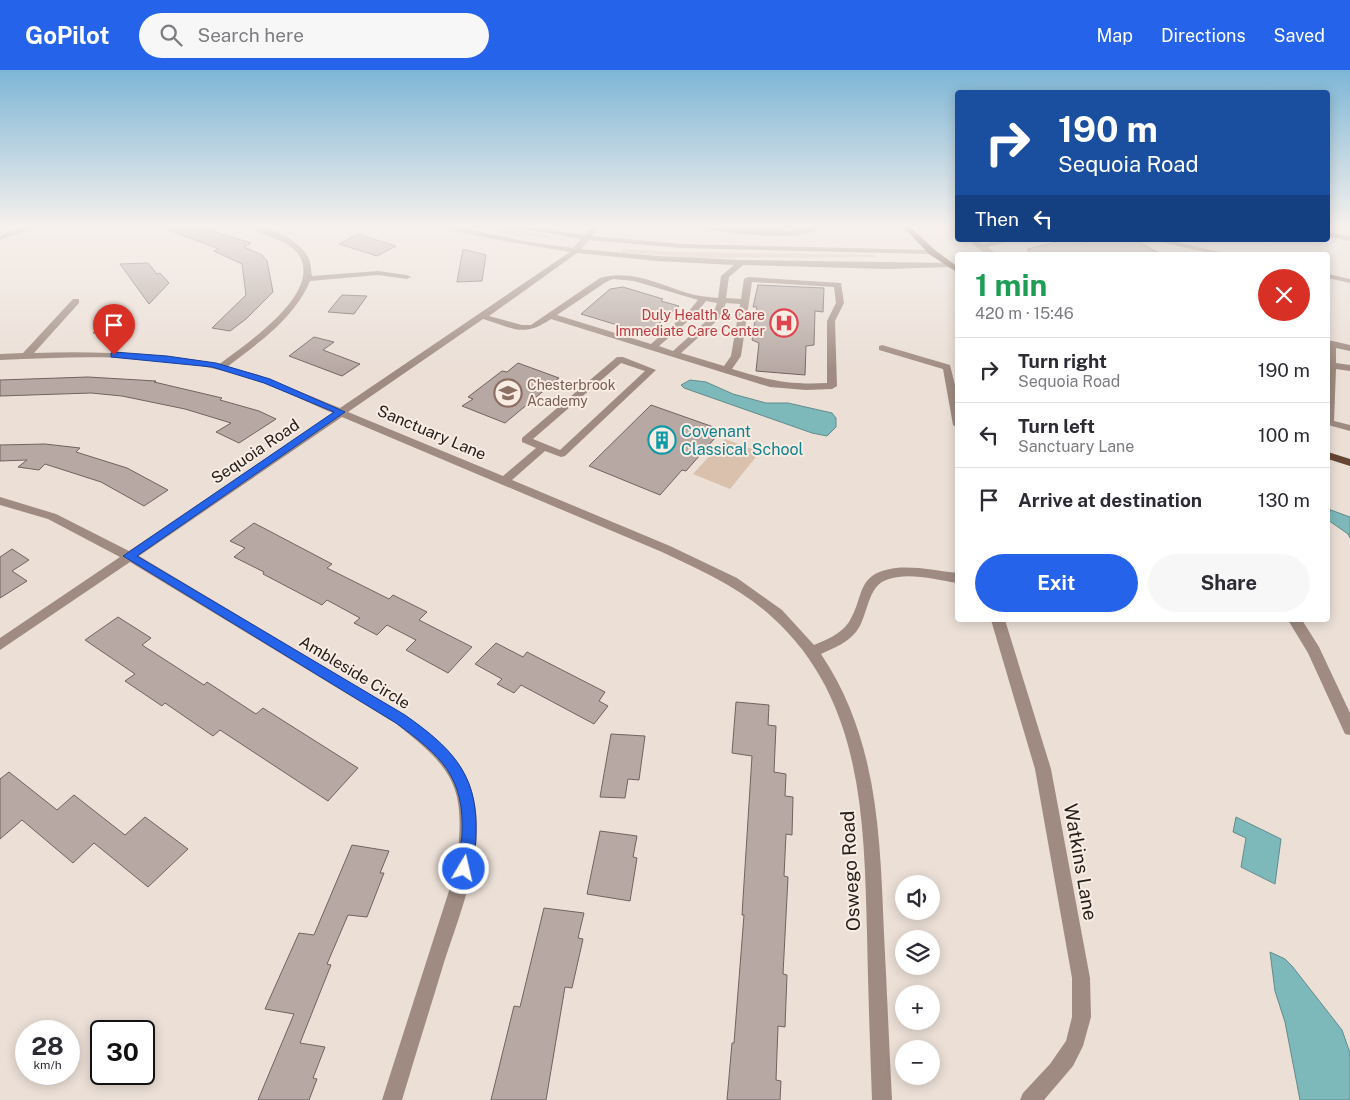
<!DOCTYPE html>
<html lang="en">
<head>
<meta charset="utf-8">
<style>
  body { margin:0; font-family:"Public Sans",sans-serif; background:#f7f7f7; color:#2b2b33; height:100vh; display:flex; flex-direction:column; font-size:19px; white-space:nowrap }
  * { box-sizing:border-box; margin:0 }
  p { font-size:16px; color:#7c7c81 }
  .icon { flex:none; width:28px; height:28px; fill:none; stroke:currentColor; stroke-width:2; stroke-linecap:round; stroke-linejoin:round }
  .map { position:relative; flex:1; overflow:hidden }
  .drawer { position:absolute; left:955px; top:182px; width:375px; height:370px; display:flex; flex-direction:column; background:#fff; border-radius:5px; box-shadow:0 2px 12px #0003 }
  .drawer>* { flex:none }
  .banner { position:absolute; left:955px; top:20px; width:375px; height:152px; border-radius:5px; box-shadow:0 2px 12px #0003; background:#1a4fa0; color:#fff; overflow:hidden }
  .buttons { position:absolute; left:895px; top:805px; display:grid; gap:10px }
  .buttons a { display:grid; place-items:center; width:45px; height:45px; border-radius:50%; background:#fff; box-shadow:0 2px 12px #0003; font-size:25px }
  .speed { position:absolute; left:15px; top:950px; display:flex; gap:10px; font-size:25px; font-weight:700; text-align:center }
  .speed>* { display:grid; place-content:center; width:65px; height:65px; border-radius:50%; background:#fff; box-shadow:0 2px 12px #0003; line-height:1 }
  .speed small { font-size:12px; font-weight:400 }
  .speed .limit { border:2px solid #111; border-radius:8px; background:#fff; color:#111 }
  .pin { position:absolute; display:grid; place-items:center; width:42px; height:42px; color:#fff; margin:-51px -21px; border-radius:50% 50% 50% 0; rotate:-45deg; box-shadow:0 0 5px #0007 }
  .pin .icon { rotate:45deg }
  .me { position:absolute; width:55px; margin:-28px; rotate:9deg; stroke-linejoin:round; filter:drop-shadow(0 0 4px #0008) }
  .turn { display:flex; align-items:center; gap:18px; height:105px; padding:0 20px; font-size:22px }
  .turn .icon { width:65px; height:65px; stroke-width:2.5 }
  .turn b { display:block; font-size:35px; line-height:42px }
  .then { display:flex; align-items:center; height:48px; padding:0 20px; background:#0003; gap:10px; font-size:19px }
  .round { display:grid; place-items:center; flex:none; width:52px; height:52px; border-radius:26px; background:#f7f7f7 }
  .summary { display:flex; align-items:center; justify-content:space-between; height:85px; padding:0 20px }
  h1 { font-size:30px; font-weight:700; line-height:38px; color:#1e9e55 }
  .button { display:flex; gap:10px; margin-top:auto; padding:10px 20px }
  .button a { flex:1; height:58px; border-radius:30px; background:#2563eb; color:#fff; font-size:20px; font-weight:700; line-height:58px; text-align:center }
  .button a+a { background:#f7f7f7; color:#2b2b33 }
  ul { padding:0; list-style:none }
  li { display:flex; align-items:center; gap:15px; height:65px; padding:0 20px; border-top:1px solid #e1e1e2 }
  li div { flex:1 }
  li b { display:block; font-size:19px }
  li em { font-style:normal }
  header { display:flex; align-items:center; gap:30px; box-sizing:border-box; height:70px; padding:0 25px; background:#2563eb; color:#fff }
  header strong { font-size:24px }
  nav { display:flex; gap:28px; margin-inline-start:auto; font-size:18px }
  .search { width:350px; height:45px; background:#f7f7f7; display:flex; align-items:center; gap:12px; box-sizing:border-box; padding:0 18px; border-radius:28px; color:#7c7c81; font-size:19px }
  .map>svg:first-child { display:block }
  .green { fill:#dac1ad }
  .water { fill:#7db9bb; stroke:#638b8c }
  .building { fill:#b7a8a3; stroke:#716360 }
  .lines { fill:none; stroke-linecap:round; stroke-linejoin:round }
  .minor { fill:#9f8b81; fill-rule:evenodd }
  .major { fill:#654533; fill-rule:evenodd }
  .route { fill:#2563eb; stroke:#184099 }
  .labels { text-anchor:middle; stroke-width:4; stroke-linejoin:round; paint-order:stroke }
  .far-health-label { font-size:14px; fill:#be3a42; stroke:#f9ece3; text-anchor:end }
  .far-education-label { font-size:14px; fill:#785e54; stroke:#f9ece3; text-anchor:start }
  .culture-label { font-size:16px; fill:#0d838f; stroke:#f9ece3; text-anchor:start }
  .street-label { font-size:16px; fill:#25201d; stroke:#f9ece3 }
  .near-street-label { font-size:19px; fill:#25201d; stroke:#f9ece3 }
</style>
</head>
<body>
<header>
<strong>GoPilot</strong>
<div class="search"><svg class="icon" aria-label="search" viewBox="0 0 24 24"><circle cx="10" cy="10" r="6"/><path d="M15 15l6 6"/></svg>Search here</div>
<nav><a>Map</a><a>Directions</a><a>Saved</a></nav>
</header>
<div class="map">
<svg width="1350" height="1030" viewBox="0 0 1350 1030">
  <rect width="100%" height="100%" fill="#ebdfd6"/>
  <!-- green -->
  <g class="green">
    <polygon points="465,156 500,156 551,166 549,168"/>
    <polygon points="622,179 682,182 875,185 876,187 691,188 620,182"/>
    <polygon points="725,369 760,382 730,419 693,404"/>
  </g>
  <!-- water -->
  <g class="water">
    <polygon points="690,310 706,312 733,324 766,333 788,333 832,343 836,348 836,357 827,366 812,363 684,318 681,315"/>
    <polygon points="1328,439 1350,447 1350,468 1348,464 1328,450"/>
    <polygon points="1236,747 1281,769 1275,814 1241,797 1246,768 1233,762"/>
    <polygon points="1270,882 1285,889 1292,896 1342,960 1350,983 1350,1030 1300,1030 1285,952 1275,921"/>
  </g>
  <!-- building -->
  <g class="building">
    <polygon points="170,156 196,156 251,173 244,177 262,185 267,191 273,222 246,249 230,261 212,258 246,225 242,194 214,181 219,179 168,160"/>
    <polygon points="358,164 396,176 377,186 339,174"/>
    <polygon points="1066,170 1073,170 1079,174 1094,170 1126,172 1134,170 1163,185 1029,185 1028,179"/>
    <polygon points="463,179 486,185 482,211 457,212"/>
    <polygon points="148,193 157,204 160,203 169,213 149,234 120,194"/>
    <polygon points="758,215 824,218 823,242 815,241 814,275 806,276 805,305 756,301 759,273 752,270 757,237 753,237"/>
    <polygon points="623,217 663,229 661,231 679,236 647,264 581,244 610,219"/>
    <polygon points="342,225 367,226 354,244 328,242"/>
    <polygon points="111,244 132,244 114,264 93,263"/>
    <polygon points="314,267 334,272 323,280 360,294 342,306 289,286"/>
    <polygon points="518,293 559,308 505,353 462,336 473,329 468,327 502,301 507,302"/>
    <polygon points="88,307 156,311 154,312 222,328 220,330 259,341 276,349 239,373 216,362 231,353 185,339 122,326 91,323 0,326 0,310"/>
    <polygon points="651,335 722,360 686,401 682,400 660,425 589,396"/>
    <polygon points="45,374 80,378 76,382 127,398 168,420 144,436 101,412 45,394 39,400 18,397 27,390 0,391 0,375"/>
    <polygon points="254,453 332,494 327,498 389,529 393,525 427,542 419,550 472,577 448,603 406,580 416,570 387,555 377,565 354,553 360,548 327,530 322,535 263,504 264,502 234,487 245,478 230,471"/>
    <polygon points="12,479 29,490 12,501 27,511 0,528 0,487"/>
    <polygon points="118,547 151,568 142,575 204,615 207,612 256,644 263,638 358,698 328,731 220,660 213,666 165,633 162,636 125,611 135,604 85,570"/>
    <polygon points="496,573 523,587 527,582 605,622 599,631 608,636 594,654 521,615 514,623 497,614 502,609 475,594"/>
    <polygon points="736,632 769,635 768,655 776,656 774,702 786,704 785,726 793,727 792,765 786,764 784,806 788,807 783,904 787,905 785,957 778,956 776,1010 781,1011 780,1030 727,1030 732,973 734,973 744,845 742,845 752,686 732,683"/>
    <polygon points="611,664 645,666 639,710 628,709 625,728 600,727"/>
    <polygon points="9,702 57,740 74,725 125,765 145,747 188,779 148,817 94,773 73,793 22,750 0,769 0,709"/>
    <polygon points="600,761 637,766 633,787 637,788 630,831 587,824"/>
    <polygon points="352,775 389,781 380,803 384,803 367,847 348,845 327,894 331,895 300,973 325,977 313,1008 317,1009 309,1030 258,1030 294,944 265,939 299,863 314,865"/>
    <polygon points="544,838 584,843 578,868 583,869 572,918 565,917 546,1030 491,1030 514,936 520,937"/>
  </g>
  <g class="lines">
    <!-- minor -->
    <g class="minor">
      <polygon points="28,156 38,156 0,170 0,166"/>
      <path d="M252 156C270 156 299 170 308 187 311 192 311 201 312 206L378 201 407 205 411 207 407 209 378 205 310 211C294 249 258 273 227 297L259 305 340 338 570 182 487 168 442 158V156H452L529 172 573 178 581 169 508 156H523L585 165 594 156H601L592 166 682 174 932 180 936 182 932 184 682 178 589 170 581 179 657 186 743 190 952 193 953 195 949 197 888 199 743 195 729 207 726 228 741 229 744 209 748 207 841 213 844 233 835 251 837 316 832 319 806 320 770 317 551 249C523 268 514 258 483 249L348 342 503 406 536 378 522 372V368L617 287H623L656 300 565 386 561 387 545 381 512 410 670 476 737 508 782 540 814 575C826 570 841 564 849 552 865 527 855 503 896 498 916 496 937 501 958 503V513C936 510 910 502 889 509 866 515 869 546 856 562 847 573 834 578 821 584 878 669 880 765 884 864 887 919 889 975 892 1030H872C870 974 868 919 867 863 864 750 863 629 772 547 741 518 700 500 662 482L342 347 139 486 405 645C429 663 455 681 468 710 493 770 460 841 442 899 429 942 415 986 402 1030H382L456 799C466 719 458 702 395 653L130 492 0 580V568L120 487 48 449 0 435V427L56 444 129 481 333 343C306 332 280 318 252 309 173 282 83 286 0 290V284L23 283 73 229H79V233L34 283C96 281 157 283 218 295 243 276 318 227 301 189 292 168 262 169 252 156ZM577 183 657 191 734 195 721 206 718 228C708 227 697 226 687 223 659 214 630 199 600 208L531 255H522L489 246ZM613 209 634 211 698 230 688 242 651 274 557 245 606 212ZM752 212 834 217 836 233 827 251V313C789 315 768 310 732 299L741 286ZM706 231 717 233 713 245 673 281 659 276 694 246ZM726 233 740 234 731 286 724 296 681 283 720 248ZM621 293 645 301 560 380 533 369Z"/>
      <path d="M692 156 790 161 816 156 817 159C796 174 723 161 696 158Z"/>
      <polygon points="952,156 958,156 958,158 953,158"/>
      <polygon points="1328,162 1350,167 1350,171 1328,166"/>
      <path d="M969 170H978L983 174 1000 170H1014L988 177 997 185C984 185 977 178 969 170Z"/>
      <polygon points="1153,170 1168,170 1232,185 1217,185"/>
      <polygon points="1328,204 1350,209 1350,213 1328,208"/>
      <polygon points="1328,270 1350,275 1350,281 1336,278 1336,293 1350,295 1350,301 1336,299 1334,351 1350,355 1350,361 1328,355"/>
      <polygon points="882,275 950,295 958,327 958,358 953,355 943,299 879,280 879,276"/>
      <polygon points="991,550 1005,550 1051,699 1090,908 1091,947 1083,976 1073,996 1044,1030 1020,1030 1023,1023 1050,994 1066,971 1072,947 1072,908 1035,699"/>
      <polygon points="1288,550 1302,550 1319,577 1350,643 1350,665 1345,664 1308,583"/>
    </g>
    <!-- major -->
    <g class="major">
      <polygon points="902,156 909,156 935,180 958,197 958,203 929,184"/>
      <polygon points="1328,382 1350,389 1350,396 1328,389"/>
    </g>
  </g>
  <!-- sky -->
  <linearGradient id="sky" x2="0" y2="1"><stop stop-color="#7db6d6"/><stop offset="0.52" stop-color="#f6f1ed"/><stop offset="1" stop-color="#f6f1ed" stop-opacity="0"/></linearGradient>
  <rect width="1350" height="300" fill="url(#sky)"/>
  <!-- route -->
  <path class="route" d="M114 282 167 286 216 293 270 309 345 342 137 486 405 645C449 676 477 702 476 759 476 773 475 791 470 804L464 807 459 804C454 793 461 779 462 766 465 706 441 686 396 653L123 486 334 342 264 313 212 297 111 287V283Z"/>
  <!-- icons -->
  <defs>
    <g id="hospital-ring" transform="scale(1.4375)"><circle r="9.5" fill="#f9ece3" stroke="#e0444e" stroke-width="1.5"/><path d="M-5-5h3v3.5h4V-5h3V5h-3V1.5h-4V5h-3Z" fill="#e0444e"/></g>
    <g id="school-ring" transform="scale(1.4375)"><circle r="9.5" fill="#f9ece3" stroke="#8d6e63" stroke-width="1.5"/><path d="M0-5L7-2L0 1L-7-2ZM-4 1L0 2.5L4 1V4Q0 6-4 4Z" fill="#8d6e63"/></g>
    <g id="building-ring" transform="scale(1.4375)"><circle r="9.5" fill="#f9ece3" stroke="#0f9aa8" stroke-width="1.5"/><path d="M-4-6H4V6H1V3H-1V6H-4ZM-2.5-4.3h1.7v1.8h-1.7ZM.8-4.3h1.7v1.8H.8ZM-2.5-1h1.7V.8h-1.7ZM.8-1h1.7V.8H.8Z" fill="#0f9aa8"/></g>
  </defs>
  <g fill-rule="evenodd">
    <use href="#hospital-ring" x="784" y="253"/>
    <use href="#school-ring" x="508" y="323"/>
    <use href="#building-ring" x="662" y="370"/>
  </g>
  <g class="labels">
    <!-- far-health labels -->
    <g class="far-health-label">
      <text x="765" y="250">Duly Health &amp; Care<tspan x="765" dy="16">Immediate Care Center</tspan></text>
    </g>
    <!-- far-education labels -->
    <g class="far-education-label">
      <text x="527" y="320">Chesterbrook<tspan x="527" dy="16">Academy</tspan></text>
    </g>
    <!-- culture labels -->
    <g class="culture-label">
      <text x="681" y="367">Covenant<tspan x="681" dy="18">Classical School</tspan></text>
    </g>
    <!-- street labels -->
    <g class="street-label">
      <text transform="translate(432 362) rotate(23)" y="6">Sanctuary Lane</text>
      <text transform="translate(255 381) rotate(-34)" y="6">Sequoia Road</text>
      <text transform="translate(355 602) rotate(31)" y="6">Ambleside Circle</text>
    </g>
    <!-- near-street labels -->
    <g class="near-street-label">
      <text transform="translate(1081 792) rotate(80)" y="7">Watkins Lane</text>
      <text transform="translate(850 801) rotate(-93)" y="7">Oswego Road</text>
    </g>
  </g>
</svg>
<div class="buttons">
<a><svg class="icon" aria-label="sound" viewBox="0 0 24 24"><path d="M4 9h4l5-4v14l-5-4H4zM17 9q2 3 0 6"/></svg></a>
<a><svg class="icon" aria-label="layers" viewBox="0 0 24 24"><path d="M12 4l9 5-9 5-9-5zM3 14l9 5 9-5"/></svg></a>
<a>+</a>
<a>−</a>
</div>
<div class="speed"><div>28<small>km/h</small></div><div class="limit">30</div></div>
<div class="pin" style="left:114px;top:285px;background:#d93025"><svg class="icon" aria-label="arrive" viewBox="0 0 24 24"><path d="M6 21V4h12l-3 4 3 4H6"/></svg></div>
<svg class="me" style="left:464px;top:799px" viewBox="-20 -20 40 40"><circle r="17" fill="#2563eb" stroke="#fff" stroke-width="3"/><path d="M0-11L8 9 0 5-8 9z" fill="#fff"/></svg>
<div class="banner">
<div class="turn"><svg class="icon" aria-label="right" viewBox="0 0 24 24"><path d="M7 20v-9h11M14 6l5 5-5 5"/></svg><div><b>190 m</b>Sequoia Road</div></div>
<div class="then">Then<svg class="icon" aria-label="left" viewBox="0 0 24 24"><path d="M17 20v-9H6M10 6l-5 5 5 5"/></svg></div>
</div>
<section class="drawer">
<div class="summary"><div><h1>1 min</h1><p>420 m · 15:46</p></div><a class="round" style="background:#d93025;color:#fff"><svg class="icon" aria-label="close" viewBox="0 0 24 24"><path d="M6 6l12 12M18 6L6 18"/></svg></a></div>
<ul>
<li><svg class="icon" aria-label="right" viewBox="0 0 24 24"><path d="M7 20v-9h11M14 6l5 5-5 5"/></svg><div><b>Turn right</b><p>Sequoia Road</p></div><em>190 m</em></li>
<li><svg class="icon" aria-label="left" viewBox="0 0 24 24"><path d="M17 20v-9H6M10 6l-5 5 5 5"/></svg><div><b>Turn left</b><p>Sanctuary Lane</p></div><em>100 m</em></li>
<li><svg class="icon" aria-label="arrive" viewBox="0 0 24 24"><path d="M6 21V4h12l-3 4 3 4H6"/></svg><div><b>Arrive at destination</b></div><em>130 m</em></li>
</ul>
<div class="button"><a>Exit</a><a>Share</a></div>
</section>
</div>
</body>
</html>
